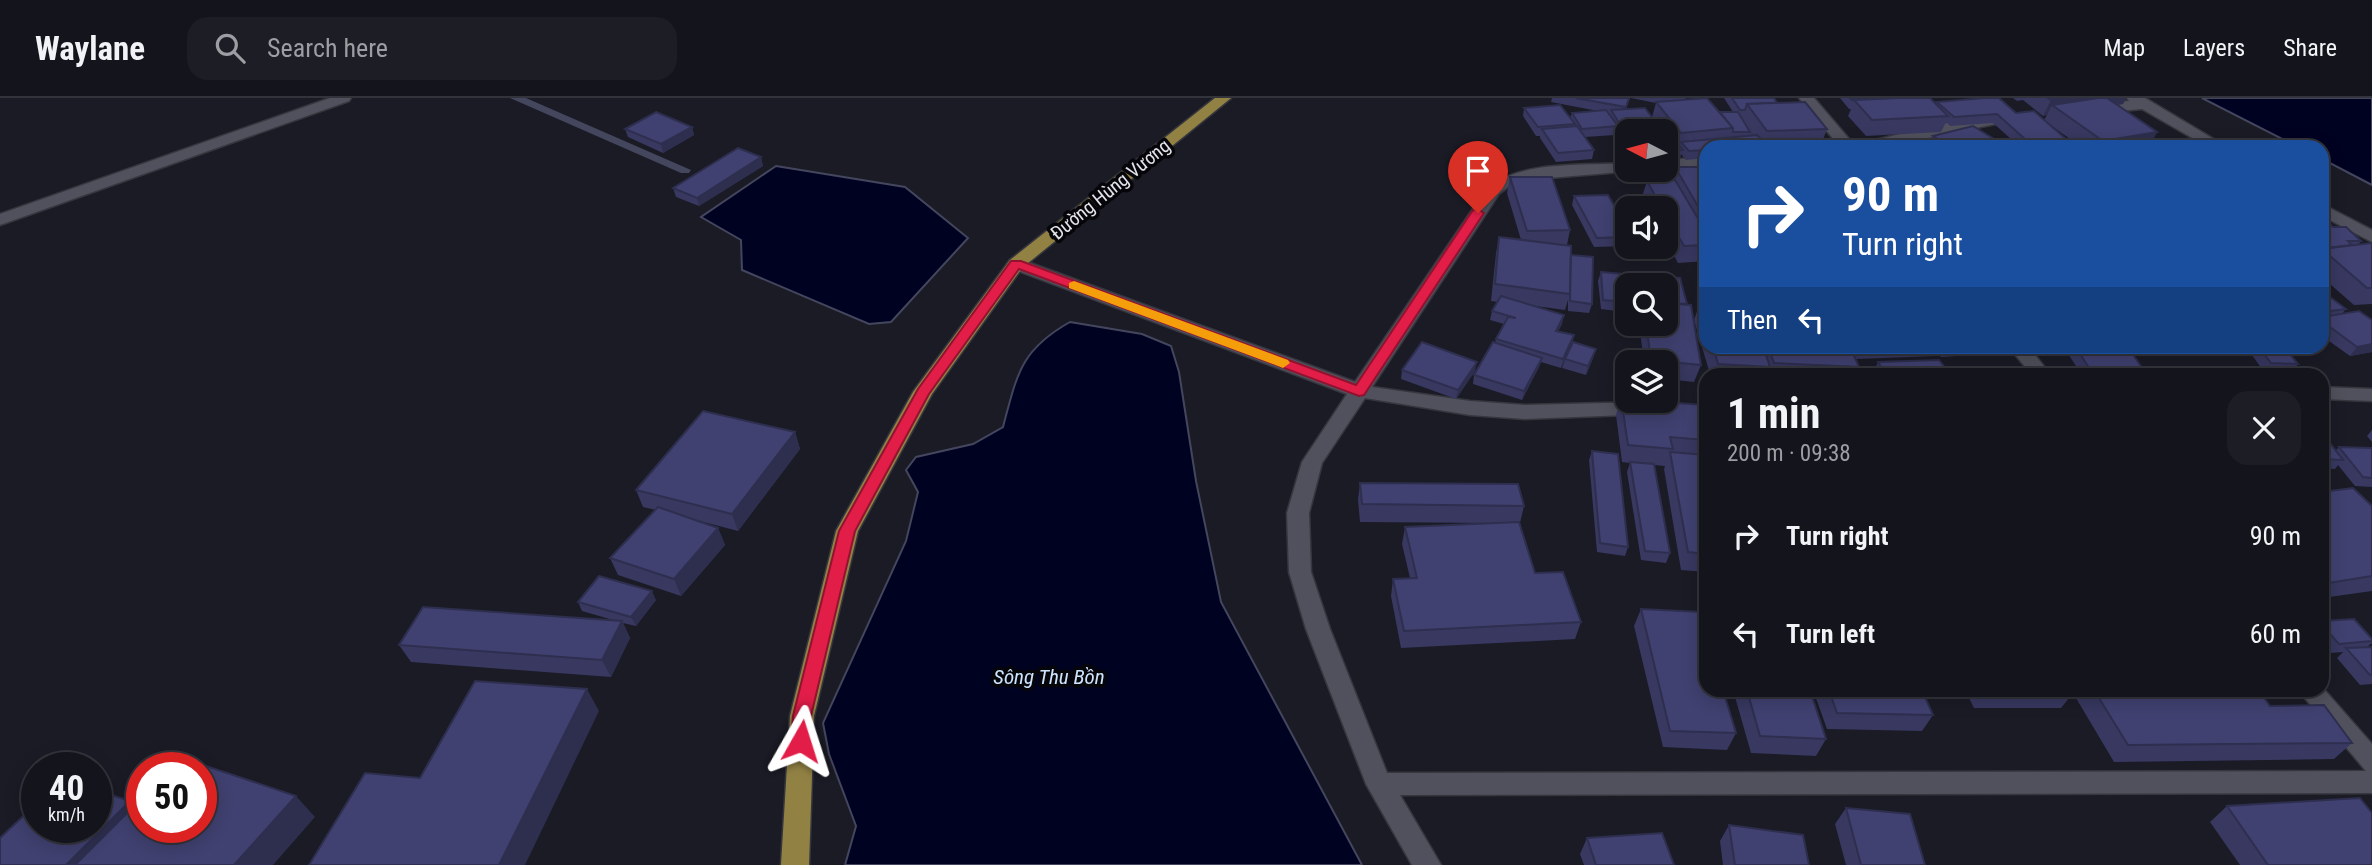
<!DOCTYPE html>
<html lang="en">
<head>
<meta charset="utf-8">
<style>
  body { margin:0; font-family:"Roboto Condensed",sans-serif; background:#1d1d25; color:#f1f3f6; height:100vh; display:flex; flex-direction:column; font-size:26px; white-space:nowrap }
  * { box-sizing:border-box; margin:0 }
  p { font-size:23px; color:#9d9ea3 }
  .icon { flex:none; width:38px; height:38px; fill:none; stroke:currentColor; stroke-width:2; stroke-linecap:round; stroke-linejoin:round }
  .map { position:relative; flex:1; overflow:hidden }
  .sheet { position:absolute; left:1699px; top:270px; width:630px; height:329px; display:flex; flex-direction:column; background:#14141c; border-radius:21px; box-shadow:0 4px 18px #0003,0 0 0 2px #33333b }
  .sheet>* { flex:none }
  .guide { position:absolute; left:1699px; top:42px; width:630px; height:214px; border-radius:21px; box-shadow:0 4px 18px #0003,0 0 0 2px #33333b; background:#1a4fa0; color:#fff; overflow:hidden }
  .needle { width:46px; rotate:276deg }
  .tools { position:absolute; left:1615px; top:21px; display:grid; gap:14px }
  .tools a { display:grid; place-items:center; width:63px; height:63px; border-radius:14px; background:#14141c; box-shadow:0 4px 18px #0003,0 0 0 2px #33333b; font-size:35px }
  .speed { position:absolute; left:21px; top:654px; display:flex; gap:14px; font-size:35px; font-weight:700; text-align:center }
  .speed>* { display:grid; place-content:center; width:91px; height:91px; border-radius:50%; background:#14141c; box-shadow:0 4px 18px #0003,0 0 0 2px #33333b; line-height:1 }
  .speed small { font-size:18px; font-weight:400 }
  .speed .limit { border:10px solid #d22; background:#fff; color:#111 }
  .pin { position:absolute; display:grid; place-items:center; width:60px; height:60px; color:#fff; margin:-72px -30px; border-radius:50% 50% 50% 0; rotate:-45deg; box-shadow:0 0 7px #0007 }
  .pin .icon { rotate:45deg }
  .me { position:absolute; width:77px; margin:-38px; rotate:6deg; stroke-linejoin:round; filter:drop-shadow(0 0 5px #0008) }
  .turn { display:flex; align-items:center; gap:24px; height:147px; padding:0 28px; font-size:32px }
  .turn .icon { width:91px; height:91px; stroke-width:2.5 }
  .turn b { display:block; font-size:49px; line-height:60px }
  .then { display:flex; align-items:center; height:66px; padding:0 28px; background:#0003; gap:14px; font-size:26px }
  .round { display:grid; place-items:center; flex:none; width:74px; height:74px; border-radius:21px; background:#1d1d25 }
  .head { display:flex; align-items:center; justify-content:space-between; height:119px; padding:0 28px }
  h1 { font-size:42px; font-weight:700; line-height:52px }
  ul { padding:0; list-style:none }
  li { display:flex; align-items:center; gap:21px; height:98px; padding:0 28px }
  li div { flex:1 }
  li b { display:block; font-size:26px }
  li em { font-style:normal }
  header { display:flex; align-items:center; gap:42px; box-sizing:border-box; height:98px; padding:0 35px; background:#14141c; border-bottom:2px solid #33333b }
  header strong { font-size:33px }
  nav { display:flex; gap:38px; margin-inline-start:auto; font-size:24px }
  .search { width:490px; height:63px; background:#1d1d25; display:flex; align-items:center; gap:18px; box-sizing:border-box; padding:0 24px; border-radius:21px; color:#9d9ea3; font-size:26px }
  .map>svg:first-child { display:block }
  .water { fill:#000222; stroke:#44465e; stroke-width:2 }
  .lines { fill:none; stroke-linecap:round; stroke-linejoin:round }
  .stream { fill:#44465e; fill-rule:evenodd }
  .minor-casing { stroke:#36373e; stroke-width:3 }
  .major-casing { stroke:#36373e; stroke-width:3 }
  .minor { fill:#50515c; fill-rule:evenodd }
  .major { fill:#918143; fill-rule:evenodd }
  .wall { fill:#383861 }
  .shaded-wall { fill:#2e2e4f }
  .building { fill:#414171; stroke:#2e2e4f; stroke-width:2 }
  .route { fill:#e11d48; stroke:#92132f; stroke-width:2 }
  .slow { fill:#f59e0b }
  .labels { text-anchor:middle; stroke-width:7; stroke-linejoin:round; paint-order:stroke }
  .street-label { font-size:19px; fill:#e3e4eb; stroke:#06060a }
  .water-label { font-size:21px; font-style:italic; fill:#cde4ff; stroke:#06060a }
</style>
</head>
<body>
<header>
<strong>Waylane</strong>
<div class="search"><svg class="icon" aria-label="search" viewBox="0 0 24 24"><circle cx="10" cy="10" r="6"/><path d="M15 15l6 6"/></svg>Search here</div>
<nav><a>Map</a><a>Layers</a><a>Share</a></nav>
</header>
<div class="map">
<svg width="2372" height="767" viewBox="0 0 2372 767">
  <rect width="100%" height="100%" fill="#1a1b25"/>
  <!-- water -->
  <g class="water">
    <polygon points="2202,0 2372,0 2372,87 2322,61 2322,49 2298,49"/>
    <polygon points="776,68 905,89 968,140 891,224 869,226 742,172 741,142 701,119"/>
    <path d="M1070 224 1142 236 1171 248 1179 274 1196 383 1221 504 1362 767H845L856 728 829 656 823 625 906 443 918 394 906 372 916 359 973 346 1003 329C1017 277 1020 252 1070 224Z"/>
  </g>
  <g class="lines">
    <!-- stream -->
    <polygon class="stream" points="510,0 526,0 691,72 689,75 681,75"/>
    <!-- minor casing -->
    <g class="minor-casing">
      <g id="minor">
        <polygon points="330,0 351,0 349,3 0,127 0,116"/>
        <polygon points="1799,0 1814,0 1856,49 1840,49"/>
        <polygon points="2127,0 2145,0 2227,49 2208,49 2142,11 2091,16 2083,11 2091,6 2129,3"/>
        <polygon points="2000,16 2008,21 2005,24 1885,49 1857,49 1859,46 1941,26"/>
        <polygon points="1706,59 1706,69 1666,72 1666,62"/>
        <path d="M1628 65V72L1634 73 1523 82 1513 85 1499 96 1372 289 1470 303 1525 307 1645 304 1652 306 1655 311 1652 316 1525 321 1470 317 1365 300 1322 365 1309 415 1311 474 1330 531 1387 675 2366 673 2298 592H2322V589L2372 646V695L1400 697 1441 767H1412L1366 686 1306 531 1289 474 1287 415 1302 364 1347 296 1010 170 1007 166 1010 162H1022L1355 284 1487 90C1522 62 1584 68 1628 65Z"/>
        <polygon points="2322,106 2372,132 2372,144 2322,118"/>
        <polygon points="2008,248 2028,248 2050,276 2031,276"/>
        <polygon points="2322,289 2372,291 2372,303 2322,301"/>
      </g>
    </g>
    <!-- major casing -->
    <g class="major-casing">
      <polygon id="major" points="1215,0 1231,0 1022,170 932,296 858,433 814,618 809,767 781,767 790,618 836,433 913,294 1010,162"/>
    </g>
    <!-- minor -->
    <use href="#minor" class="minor"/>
    <!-- major -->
    <use href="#major" class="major"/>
  </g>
  <!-- wall -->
  <g class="wall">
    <polygon points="1552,0 1630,0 1626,11 1652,19 1656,5 1631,0 1686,0 1686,2 1720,15 1733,14 1724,0 1774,0 1777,5 1827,31 1821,47 1765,49 1706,49 1706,60 1686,62 1681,56 1680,61 1666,62 1666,33 1628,33 1628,47 1621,39 1622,37 1619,37 1616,33 1615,37 1585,39 1594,52 1592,61 1556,64 1540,40 1540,38 1536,38 1523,18 1524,10 1570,20 1572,15 1598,13 1551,4"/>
    <polygon points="1840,0 1930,0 1936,5 1937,4 2016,15 2044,22 2047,17 2043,18 2023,2 2017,3 2013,0 2126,0 2123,6 2117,7 2157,34 2149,49 2081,49 2045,23 2067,42 2064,49 1881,49 1883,46 1930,43 1933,38 1999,44 2001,41 2011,41 1993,25 1950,28 1946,24 1941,34 1866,38 1848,18 1851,11 1849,11"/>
    <polygon points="692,29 694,37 663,55 628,39 625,31"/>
    <polygon points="761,59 763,68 699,108 676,99 673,90"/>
    <polygon points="1675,69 1706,69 1706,163 1678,165 1666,142 1666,110 1648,110 1642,99 1647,83 1671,82"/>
    <polygon points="1510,79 1570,132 1567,147 1571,160 1592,206 1589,215 1568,213 1568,202 1565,212 1535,208 1562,226 1558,233 1574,237 1572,247 1593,260 1586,277 1562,270 1565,262 1561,270 1541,264 1539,269 1522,302 1473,286 1474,277 1495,245 1496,241 1504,226 1490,222 1492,213 1498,204 1491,203 1496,155 1499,139 1521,142 1507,95"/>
    <polygon points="1574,98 1628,132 1628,148 1594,149 1572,107"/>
    <polygon points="2322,121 2333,129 2361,143 2358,147 2372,145 2372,206 2354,207 2322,179"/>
    <polygon points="1601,174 1626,204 1624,214 1601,211 1598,183"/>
    <polygon points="1637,177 1680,180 1686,207 1691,207 1701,267 1694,284 1666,281 1666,264 1644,264 1639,226 1666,226 1666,187 1635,187"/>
    <polygon points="2322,193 2346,211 2342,216 2372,254 2350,258 2322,238"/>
    <polygon points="1700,205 1706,205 1706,248 1996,248 1992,256 1941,259 1938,254 1936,258 1856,261 1859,269 1856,276 1710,276 1694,222"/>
    <polygon points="2050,248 2146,248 2141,255 2132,255 2145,274 2144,276 2081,276 2067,254 2054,254"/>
    <polygon points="2235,248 2314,248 2308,257 2291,257 2298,266 2291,275 2264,274 2252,257 2242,257"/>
    <polygon points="1878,264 1950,276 1876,276 1874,273"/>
    <polygon points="1402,272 1475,273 1456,301 1401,281"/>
    <polygon points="1621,300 1706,322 1706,354 1705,357 1706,357 1706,474 1681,472 1664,371 1665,368 1654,367 1670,455 1666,465 1641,462 1627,374 1630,365 1622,364 1616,317"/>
    <polygon points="2372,332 2372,344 2367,338"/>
    <polygon points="795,334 800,351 738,433 696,422 718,430 725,447 681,498 618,477 610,460 656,412 643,409 636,392"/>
    <polygon points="2322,335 2336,352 2339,349 2372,350 2372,389 2355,388 2338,367 2335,371 2322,370"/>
    <polygon points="1592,353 1628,449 1625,458 1597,454 1589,362"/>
    <polygon points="1360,385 1524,408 1520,425 1535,475 1581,524 1575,541 1401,550 1391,498 1393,481 1410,480 1402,446 1405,429 1492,425 1360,424 1358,402"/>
    <polygon points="2322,394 2372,408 2372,493 2322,500"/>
    <polygon points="656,502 636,528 623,525 630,540 611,579 411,564 399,547 613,522 582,513 578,504"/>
    <polygon points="1641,511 1736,635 1727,652 1663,649 1634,528"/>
    <polygon points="2322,523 2372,541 2372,545 2367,549 2372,549 2372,586 2360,587 2337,560 2343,554 2330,555 2322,547"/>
    <polygon points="1733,592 1810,592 1826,641 1816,658 1751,655"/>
    <polygon points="1813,592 1922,592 1933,617 1922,633 1827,631"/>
    <polygon points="1965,592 2259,592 2270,608 2352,645 2334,661 2114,664 2073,595 2061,610 1974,610"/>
    <polygon points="2227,708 2372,767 2240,767 2210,724"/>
    <polygon points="1846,710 1925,767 1846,767 1835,726"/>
    <polygon points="1729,727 1809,767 1723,767 1720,743"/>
    <polygon points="1587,740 1674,767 1584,767 1580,756"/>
  </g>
  <!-- shaded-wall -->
  <g class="shaded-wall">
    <polygon points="2065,0 2126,0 2123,6 2064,15 2052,7 2047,17 2043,18 2051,2"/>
    <polygon points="692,29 694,37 663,55 661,46"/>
    <polygon points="2157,34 2149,49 2100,49 2103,43"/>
    <polygon points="761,59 763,68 699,108 697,100"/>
    <polygon points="1564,217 1562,226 1554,242 1556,233"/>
    <polygon points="1574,237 1572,247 1561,270 1563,261"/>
    <polygon points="2372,246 2372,254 2350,258 2357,249"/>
    <polygon points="1596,251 1593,260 1586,277 1588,268"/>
    <polygon points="1542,260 1539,269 1522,302 1524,293"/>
    <polygon points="1477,264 1475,273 1456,301 1458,292"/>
    <polygon points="795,334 800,351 738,433 732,416"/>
    <polygon points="718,430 725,447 681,498 674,481"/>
    <polygon points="652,493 656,502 636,528 631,519"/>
    <polygon points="622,523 630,540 611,579 602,562"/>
    <polygon points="587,591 599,613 525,767 499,767"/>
    <polygon points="296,698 315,719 273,767 234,767"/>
    <polygon points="130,703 142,714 100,767 66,767"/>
  </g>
  <!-- building -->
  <g class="building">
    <polygon points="1576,0 1629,0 1626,9"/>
    <polygon points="1707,0 1733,30 1681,35 1656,4"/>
    <polygon points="1732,0 1774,0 1777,5 1747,6 1745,12 1740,12"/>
    <polygon points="1850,0 1899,0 1852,2"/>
    <polygon points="1899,0 1930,0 1948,18 1872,22 1854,2"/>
    <polygon points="1985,0 1999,0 2016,15 2034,13 2067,42 2031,45 2029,42 2026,42 1997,16 1954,19 1937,4"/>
    <polygon points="2048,0 2065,0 2051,2"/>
    <polygon points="2098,0 2107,0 2157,34 2103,43 2052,7"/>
    <polygon points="1805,4 1827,31 1767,33 1747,6"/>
    <polygon points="1560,7 1575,26 1538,29 1524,10"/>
    <polygon points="1645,10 1657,26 1621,28 1611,12"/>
    <polygon points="1606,12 1618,28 1582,31 1572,15"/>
    <polygon points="656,14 692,29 661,46 625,31"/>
    <polygon points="1720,14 1738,14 1750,34 1733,34 1733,30"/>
    <polygon points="1662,27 1683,52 1666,54 1666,33 1628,33 1628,35 1624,30"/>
    <polygon points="1577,28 1594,52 1558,55 1542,31"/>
    <polygon points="1973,28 1999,44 1998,46 1985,45 1983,49 1950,49 1933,38"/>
    <polygon points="1757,37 1766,46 1734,49 1706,49 1706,52 1689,53 1681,44"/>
    <polygon points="2001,41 2029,42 2033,49 1987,49 1985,45 2005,47"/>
    <polygon points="1933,43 1938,49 1886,49 1883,46"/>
    <polygon points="738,50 761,59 697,100 673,90"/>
    <polygon points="1675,69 1706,69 1706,122"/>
    <polygon points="1510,79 1552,79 1570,132 1527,133"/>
    <polygon points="1675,82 1706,134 1706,147 1684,148 1666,117 1666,110 1662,110 1647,83"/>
    <polygon points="1608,97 1628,132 1628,139 1597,140 1574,98"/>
    <polygon points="2322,121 2325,121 2333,129 2346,129 2361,143 2348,143 2352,147 2326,150 2322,146"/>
    <polygon points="1499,139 1571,148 1570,196 1495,186"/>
    <polygon points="2372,145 2372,190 2367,190 2322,151"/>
    <polygon points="1571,157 1593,159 1592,206 1570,203"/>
    <polygon points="1601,174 1623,176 1626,204 1603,202"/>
    <polygon points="1637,177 1680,180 1687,206 1666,205 1666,187 1640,187"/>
    <polygon points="2322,193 2346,211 2322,214"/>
    <polygon points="1501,198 1564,217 1556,233 1574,237 1563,261 1496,241 1508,219 1516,220 1492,213"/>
    <polygon points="1666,205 1691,207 1701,267 1651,262 1646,226 1666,226"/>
    <polygon points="1700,205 1706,205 1706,227"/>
    <polygon points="2359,213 2372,222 2372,246 2357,249 2322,223 2322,219"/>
    <polygon points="1422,244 1477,264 1458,292 1402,272"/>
    <polygon points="1493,244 1542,260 1524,293 1474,277"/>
    <polygon points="1573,244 1596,251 1588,268 1565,261"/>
    <polygon points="1713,248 1763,248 1770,269 1718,266"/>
    <polygon points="1768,248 1850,248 1859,269 1774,265"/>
    <polygon points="2075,248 2127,248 2145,274 2091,273"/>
    <polygon points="2258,248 2285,250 2298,266 2271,265"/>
    <polygon points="1939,262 1950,276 1886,276 1878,264"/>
    <polygon points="1621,300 1628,301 1628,303 1650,303 1703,307 1706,322 1706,342 1670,339 1673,351 1628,347"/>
    <polygon points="703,313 795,334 732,416 636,392"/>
    <polygon points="2322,335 2343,362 2322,361"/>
    <polygon points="2339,349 2372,350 2372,380 2363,379"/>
    <polygon points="1592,353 1618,356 1628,449 1600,445"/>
    <polygon points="1670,354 1706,357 1706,456 1688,454"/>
    <polygon points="1630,364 1654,366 1670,455 1645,453"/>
    <polygon points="1360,385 1518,386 1524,408 1362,406"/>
    <polygon points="2353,390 2372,408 2372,478 2322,486 2322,394"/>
    <polygon points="658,409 718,430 674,481 610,460"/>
    <polygon points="1519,424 1535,475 1563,474 1581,524 1404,533 1393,481 1417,480 1405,429"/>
    <polygon points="599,478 652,493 631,519 578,504"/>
    <polygon points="423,509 622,523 602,562 399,547"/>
    <polygon points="1641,511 1701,514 1706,532 1706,592 1723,592 1736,635 1670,633"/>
    <polygon points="2354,521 2372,541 2372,543 2339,546 2322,527 2322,523"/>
    <polygon points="2372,549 2372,577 2370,577 2346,550"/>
    <polygon points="475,583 587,591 499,767 309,767 365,675 420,680"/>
    <polygon points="1747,592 1810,592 1826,641 1760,638"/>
    <polygon points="1829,592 1922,592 1933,617 1837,615"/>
    <polygon points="1985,592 2073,592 2074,593 1986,593"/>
    <polygon points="2094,592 2259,592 2270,608 2324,607 2352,645 2128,647"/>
    <polygon points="182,660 296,698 234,767 75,767 142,700 142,730 201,730 201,670 172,670"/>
    <polygon points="96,692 130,703 66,767 0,767 0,740 37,705 37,730 96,730"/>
    <polygon points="2360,700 2372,715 2372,767 2268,767 2227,708"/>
    <polygon points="1846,710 1910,716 1925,767 1861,767"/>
    <polygon points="1729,727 1803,737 1809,767 1735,767"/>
    <polygon points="1662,735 1674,767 1596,767 1587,740"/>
  </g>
  <!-- route -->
  <polygon class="route" points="1478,111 1484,115 1364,297 1359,298 1019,171 929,296 855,433 811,618 808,649 801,651 794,649 791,643 793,618 839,433 918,291 1011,163 1021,163 1356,287 1473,112"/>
  <!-- slow -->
  <polygon class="slow" points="1074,183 1288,262 1290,265 1283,270 1278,268 1069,190 1069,185"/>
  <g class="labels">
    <!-- street labels -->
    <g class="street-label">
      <text transform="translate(1110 91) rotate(-39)" y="7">Đường Hùng Vương</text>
    </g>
    <!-- water labels -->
    <g class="water-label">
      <text x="1049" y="586">Sông Thu Bồn</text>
    </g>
  </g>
</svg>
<div class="tools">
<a><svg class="needle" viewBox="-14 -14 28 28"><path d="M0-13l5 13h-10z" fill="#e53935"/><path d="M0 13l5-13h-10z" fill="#9d9ea3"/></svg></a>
<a><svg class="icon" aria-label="sound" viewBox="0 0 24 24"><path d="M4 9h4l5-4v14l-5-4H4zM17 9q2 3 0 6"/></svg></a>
<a><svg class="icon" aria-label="search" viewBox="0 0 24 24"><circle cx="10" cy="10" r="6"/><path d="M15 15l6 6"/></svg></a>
<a><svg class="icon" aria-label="layers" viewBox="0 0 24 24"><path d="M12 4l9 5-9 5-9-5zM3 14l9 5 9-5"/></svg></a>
</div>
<div class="speed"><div>40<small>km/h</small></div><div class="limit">50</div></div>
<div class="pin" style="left:1478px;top:115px;background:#d93025"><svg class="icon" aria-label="arrive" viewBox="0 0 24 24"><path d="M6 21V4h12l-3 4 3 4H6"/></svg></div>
<svg class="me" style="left:801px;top:643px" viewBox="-20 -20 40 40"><path d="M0-17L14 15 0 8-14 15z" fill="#e11d48" stroke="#fff" stroke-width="4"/></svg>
<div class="guide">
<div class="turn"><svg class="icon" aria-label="right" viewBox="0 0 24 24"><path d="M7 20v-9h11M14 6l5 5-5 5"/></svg><div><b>90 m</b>Turn right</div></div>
<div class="then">Then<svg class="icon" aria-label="left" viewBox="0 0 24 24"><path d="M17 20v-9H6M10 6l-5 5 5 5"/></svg></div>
</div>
<section class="sheet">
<div class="head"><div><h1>1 min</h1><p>200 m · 09:38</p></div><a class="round"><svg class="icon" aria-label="close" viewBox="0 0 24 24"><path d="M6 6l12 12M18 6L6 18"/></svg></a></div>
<ul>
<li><svg class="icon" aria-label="right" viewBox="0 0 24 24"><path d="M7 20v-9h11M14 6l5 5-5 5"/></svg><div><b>Turn right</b></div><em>90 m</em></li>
<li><svg class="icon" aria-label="left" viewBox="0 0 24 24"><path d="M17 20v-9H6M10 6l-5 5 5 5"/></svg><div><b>Turn left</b></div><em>60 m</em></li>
</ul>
</section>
</div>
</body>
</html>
